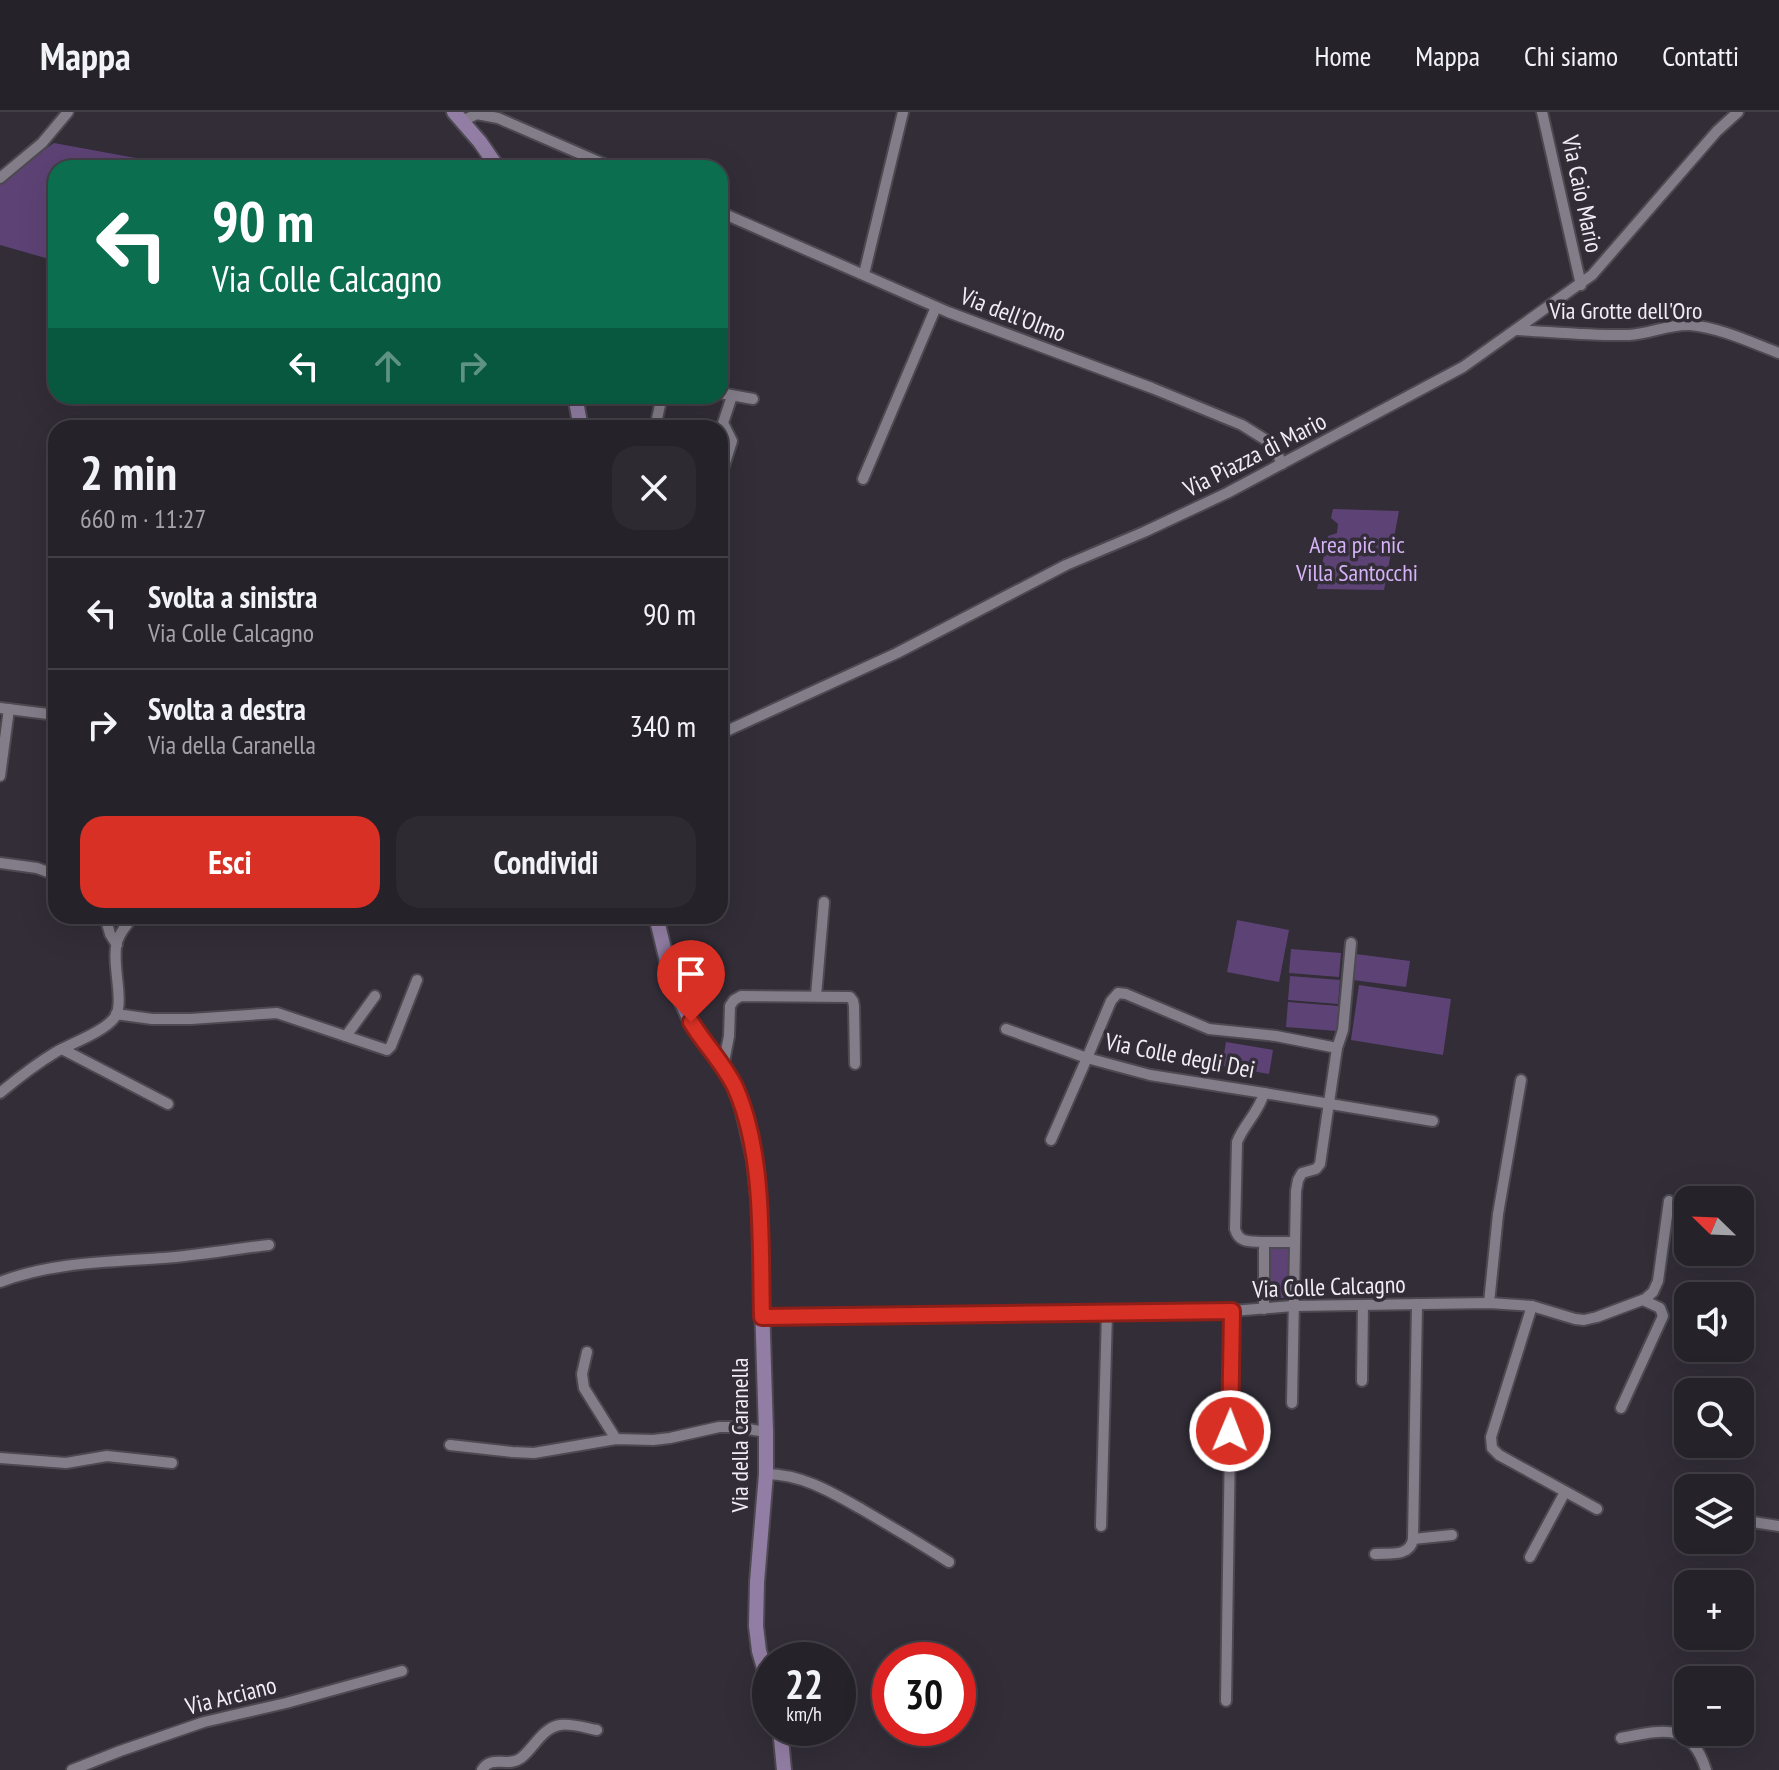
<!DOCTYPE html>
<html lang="it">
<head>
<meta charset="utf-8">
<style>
  body { margin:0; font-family:"PT Sans Narrow",sans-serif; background:#2e2a31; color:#f1f3f6; height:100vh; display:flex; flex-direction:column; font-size:30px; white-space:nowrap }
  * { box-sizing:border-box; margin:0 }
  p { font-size:26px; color:#a4a4a8 }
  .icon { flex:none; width:44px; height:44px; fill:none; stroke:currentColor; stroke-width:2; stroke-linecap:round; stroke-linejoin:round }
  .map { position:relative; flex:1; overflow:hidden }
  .drawer { position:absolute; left:48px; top:308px; width:680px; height:504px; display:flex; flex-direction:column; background:#262229; border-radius:24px; box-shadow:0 8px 32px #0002,0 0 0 2px #423f46 }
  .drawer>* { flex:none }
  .hud { position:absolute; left:48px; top:48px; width:680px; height:244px; border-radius:24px; box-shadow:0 8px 32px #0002,0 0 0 2px #423f46; background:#0b6e4f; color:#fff; overflow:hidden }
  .needle { width:52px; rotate:293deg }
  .tools { position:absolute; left:1674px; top:1074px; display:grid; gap:16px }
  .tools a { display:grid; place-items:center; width:80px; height:80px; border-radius:16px; background:#262229; box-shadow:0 8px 32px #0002,0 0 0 2px #423f46; font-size:40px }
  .speed { position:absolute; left:752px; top:1530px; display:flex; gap:16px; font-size:40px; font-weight:700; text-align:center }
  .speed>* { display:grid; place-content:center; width:104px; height:104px; border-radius:50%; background:#262229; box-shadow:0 8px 32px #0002,0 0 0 2px #423f46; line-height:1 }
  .speed small { font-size:20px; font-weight:400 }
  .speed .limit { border:12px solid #d22; background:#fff; color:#111 }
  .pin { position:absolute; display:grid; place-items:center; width:68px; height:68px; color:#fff; margin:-82px -34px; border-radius:50% 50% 50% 0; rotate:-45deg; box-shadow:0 0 8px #0007 }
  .pin .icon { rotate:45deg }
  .me { position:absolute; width:88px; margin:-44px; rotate:1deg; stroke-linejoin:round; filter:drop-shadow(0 0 6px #0008) }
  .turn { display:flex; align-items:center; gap:28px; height:168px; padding:0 32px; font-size:36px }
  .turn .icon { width:104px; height:104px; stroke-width:2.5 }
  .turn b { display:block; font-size:56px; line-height:68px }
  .lanes { display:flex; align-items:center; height:76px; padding:0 32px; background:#0003; justify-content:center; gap:40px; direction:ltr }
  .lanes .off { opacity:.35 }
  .round { display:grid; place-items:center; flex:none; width:84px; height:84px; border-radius:24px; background:#2e2a31 }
  .summary { display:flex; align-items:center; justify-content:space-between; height:136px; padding:0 32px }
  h1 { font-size:48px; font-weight:600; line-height:60px }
  .button { display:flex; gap:16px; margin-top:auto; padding:16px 32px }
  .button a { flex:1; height:92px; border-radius:24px; background:#d93025; color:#fff; font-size:32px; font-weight:600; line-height:92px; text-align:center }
  .button a+a { background:#2e2a31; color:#f1f3f6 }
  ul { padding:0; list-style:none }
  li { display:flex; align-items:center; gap:24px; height:112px; padding:0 32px; border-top:2px solid #423f46 }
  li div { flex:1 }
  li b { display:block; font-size:30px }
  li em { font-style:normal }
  header { display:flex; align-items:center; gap:48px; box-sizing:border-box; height:112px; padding:0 40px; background:#262229; border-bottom:2px solid #423f46 }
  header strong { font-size:38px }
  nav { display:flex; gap:44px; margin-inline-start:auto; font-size:28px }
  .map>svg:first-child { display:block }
  .green { fill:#5d4375 }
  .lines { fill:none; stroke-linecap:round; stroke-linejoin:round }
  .minor-casing { stroke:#4d4951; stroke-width:14 }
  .secondary-casing { stroke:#4d4951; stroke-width:18 }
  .minor { stroke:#837d89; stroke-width:10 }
  .secondary { stroke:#927ea4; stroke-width:14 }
  .route-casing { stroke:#8d1f18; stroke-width:20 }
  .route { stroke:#d93025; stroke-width:14 }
  .labels { text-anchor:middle; stroke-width:7; stroke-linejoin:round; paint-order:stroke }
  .street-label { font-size:24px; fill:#f1edf4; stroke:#322d37 }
  .park-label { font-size:24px; fill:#d5b3f6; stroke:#322d37 }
</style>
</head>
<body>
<header>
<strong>Mappa</strong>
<nav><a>Home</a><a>Mappa</a><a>Chi siamo</a><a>Contatti</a></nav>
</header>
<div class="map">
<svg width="1779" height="1658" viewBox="0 0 1779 1658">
  <rect width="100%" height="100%" fill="#322d37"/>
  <!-- green -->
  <g class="green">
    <polygon points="54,31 174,53 173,56 56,56 56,149 0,133 0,71 14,58"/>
    <polygon points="1333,397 1399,399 1384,478 1317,477 1328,424 1337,421 1338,412 1331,406"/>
    <polygon points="1237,808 1289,818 1279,870 1227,860"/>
    <polygon points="1291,837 1341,841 1339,865 1289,861"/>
    <polygon points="1356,842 1410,849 1406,875 1353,868"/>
    <polygon points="1290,864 1340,868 1338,892 1288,888"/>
    <polygon points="1359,873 1451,887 1443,943 1351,928"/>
    <polygon points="1288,890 1339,894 1337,919 1286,915"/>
    <polygon points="1226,930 1273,938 1269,962 1222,954"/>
    <rect x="1267" y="1132" width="24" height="54"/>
  </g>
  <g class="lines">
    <!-- minor casing -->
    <g class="minor-casing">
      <g id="minor">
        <polyline points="1542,0 1581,173"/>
        <polyline points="462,9 477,2 498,6 613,56"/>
        <polyline points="0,66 42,31 68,0"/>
        <polyline points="720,100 948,200 1152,276 1242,313 1266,328 1276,339 1282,352"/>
        <polyline points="864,162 903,0"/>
        <path d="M1517 218C1554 220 1592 224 1629 223 1649 222 1669 212 1690 213 1721 216 1750 230 1779 241"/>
        <polyline points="720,281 753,287"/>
        <polyline points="655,316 662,284"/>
        <polyline points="723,357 732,329 723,311 732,284"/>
        <polyline points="863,367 936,195"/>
        <polyline points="0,596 56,603"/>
        <polyline points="720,622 897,541 1066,453 1144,420 1227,381 1463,255 1592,163 1717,19 1738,0"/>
        <polyline points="0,664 9,597"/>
        <polyline points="0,751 37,756 56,763"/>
        <polyline points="105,804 110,822 117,833"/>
        <polyline points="816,884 824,790"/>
        <polyline points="116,902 152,907 191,907 277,901 387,938 391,934 417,868"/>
        <polyline points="1006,917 1087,946 1051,1028"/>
        <polyline points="346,924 375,884"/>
        <polyline points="1337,936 1343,918 1351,831"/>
        <polyline points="62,937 168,992"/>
        <polyline points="723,955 729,924 730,894 734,888 741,884 850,885 853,889 854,894 855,952"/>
        <path d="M0 981C18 966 36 952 56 940 72 931 104 920 115 905 125 890 111 851 117 830 120 820 127 812 134 804"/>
        <polyline points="1264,981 1433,1009"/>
        <polyline points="1264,1130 1294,1130"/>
        <path d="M0 1170C52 1150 109 1150 164 1146 199 1143 234 1137 269 1133"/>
        <polyline points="1489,1191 1498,1102 1521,968"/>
        <polyline points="1532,1194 1491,1325 1492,1336 1499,1343 1597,1397"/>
        <path d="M1264 1197V1130C1251 1129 1239 1132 1235 1117L1237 1030C1244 1012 1259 1000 1264 981L1150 963 1087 946 1111 889 1118 881 1126 882 1209 917 1276 924 1337 936 1320 1052 1316 1057 1302 1061 1298 1068 1296 1079 1292 1291"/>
        <polyline points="762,1205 1232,1199 1293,1194 1489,1191 1532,1194 1575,1207 1584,1208 1597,1205 1645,1187 1653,1180 1658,1169 1669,1089"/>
        <polyline points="587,1240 582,1262 584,1276 616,1327"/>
        <polyline points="1362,1269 1363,1193"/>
        <polyline points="1621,1296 1663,1204 1660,1196 1643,1188"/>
        <polyline points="450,1333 512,1340 534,1341 616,1327 653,1328 670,1326 719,1315 735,1315 766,1320"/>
        <polyline points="0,1346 66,1351 107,1344 172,1351"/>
        <path d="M766 1362C802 1362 833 1381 863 1398 892 1415 921 1432 949 1450"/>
        <polyline points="1740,1408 1779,1414"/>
        <polyline points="1101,1414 1107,1201"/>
        <polyline points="1413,1427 1417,1192"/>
        <path d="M1375 1442C1390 1441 1410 1445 1413 1427L1452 1423"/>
        <polyline points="1530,1445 1565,1380"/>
        <polyline points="1226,1589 1232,1199"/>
        <path d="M1621 1626C1662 1618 1691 1609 1706 1658"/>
        <polyline points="72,1658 120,1639 204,1610 286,1591 402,1559"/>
        <path d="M482 1658C491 1642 508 1656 521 1646 534 1636 542 1616 560 1613 571 1611 586 1616 597 1618"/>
      </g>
    </g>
    <!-- secondary casing -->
    <g class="secondary-casing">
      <g id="secondary">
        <polyline points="454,0 480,30 498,56"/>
        <polyline points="575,284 581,316"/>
        <polyline points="656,804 672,870 691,910 726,959 733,972 742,995 754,1047 759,1094 766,1320 766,1362 757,1470 756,1514 759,1539 770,1576"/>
        <polyline points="780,1616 784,1658"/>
      </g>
    </g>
    <!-- minor -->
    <use href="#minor" class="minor"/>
    <!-- secondary -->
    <use href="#secondary" class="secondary"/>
  </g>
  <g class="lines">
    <!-- route casing -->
    <g class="route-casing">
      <path id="route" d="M691 910C705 933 725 953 736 977 765 1044 760 1133 762 1205L1232 1199 1230 1319"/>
    </g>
    <!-- route -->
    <use href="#route" class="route"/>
  </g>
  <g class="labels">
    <!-- street labels -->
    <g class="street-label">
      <text transform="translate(1582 82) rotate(78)" y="8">Via Caio Mario</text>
      <text x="1626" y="207">Via Grotte dell'Oro</text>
      <text transform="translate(1013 203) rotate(21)" y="8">Via dell'Olmo</text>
      <text transform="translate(1255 343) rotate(-27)" y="8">Via Piazza di Mario</text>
      <text transform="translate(1180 944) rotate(11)" y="8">Via Colle degli Dei</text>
      <text transform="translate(1329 1175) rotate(-2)" y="8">Via Colle Calcagno</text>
      <text transform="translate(740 1323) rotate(-90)" y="8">Via della Caranella</text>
      <text transform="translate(231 1584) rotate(-14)" y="8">Via Arciano</text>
    </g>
    <!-- park labels -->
    <g class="park-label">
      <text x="1357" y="441">Area pic nic<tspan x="1357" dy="28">Villa Santocchi</tspan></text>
    </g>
  </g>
</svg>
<div class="tools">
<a><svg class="needle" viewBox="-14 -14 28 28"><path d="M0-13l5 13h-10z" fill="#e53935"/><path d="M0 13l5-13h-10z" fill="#a4a4a8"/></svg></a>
<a><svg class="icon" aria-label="sound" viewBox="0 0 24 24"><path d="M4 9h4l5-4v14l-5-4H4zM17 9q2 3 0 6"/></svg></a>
<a><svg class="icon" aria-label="search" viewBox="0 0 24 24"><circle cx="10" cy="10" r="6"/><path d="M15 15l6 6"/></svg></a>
<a><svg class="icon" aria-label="layers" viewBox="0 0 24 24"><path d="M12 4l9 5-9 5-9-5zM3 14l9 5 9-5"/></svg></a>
<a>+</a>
<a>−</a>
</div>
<div class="speed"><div>22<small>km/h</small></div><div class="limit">30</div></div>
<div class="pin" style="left:691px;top:910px;background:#d93025"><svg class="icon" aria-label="arrive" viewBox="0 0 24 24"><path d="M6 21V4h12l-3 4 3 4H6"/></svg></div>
<svg class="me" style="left:1230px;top:1319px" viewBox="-20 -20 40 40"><circle r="17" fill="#d93025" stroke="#fff" stroke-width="3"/><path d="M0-11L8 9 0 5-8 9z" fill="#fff"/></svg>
<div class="hud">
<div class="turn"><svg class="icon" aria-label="left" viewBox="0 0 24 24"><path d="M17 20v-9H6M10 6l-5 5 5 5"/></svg><div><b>90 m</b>Via Colle Calcagno</div></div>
<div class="lanes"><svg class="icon" aria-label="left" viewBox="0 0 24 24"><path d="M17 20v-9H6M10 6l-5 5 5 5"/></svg><svg class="icon off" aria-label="ahead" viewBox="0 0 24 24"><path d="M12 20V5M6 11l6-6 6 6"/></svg><svg class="icon off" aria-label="right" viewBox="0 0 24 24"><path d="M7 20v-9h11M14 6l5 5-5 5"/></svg></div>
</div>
<section class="drawer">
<div class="summary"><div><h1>2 min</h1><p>660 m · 11:27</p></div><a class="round"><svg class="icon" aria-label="close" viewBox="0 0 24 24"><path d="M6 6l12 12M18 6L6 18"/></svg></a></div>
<ul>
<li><svg class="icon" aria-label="left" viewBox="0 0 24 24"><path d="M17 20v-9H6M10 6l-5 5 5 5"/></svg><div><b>Svolta a sinistra</b><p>Via Colle Calcagno</p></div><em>90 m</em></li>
<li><svg class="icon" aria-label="right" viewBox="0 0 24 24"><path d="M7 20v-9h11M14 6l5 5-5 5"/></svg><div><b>Svolta a destra</b><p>Via della Caranella</p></div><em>340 m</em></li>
</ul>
<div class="button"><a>Esci</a><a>Condividi</a></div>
</section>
</div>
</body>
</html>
